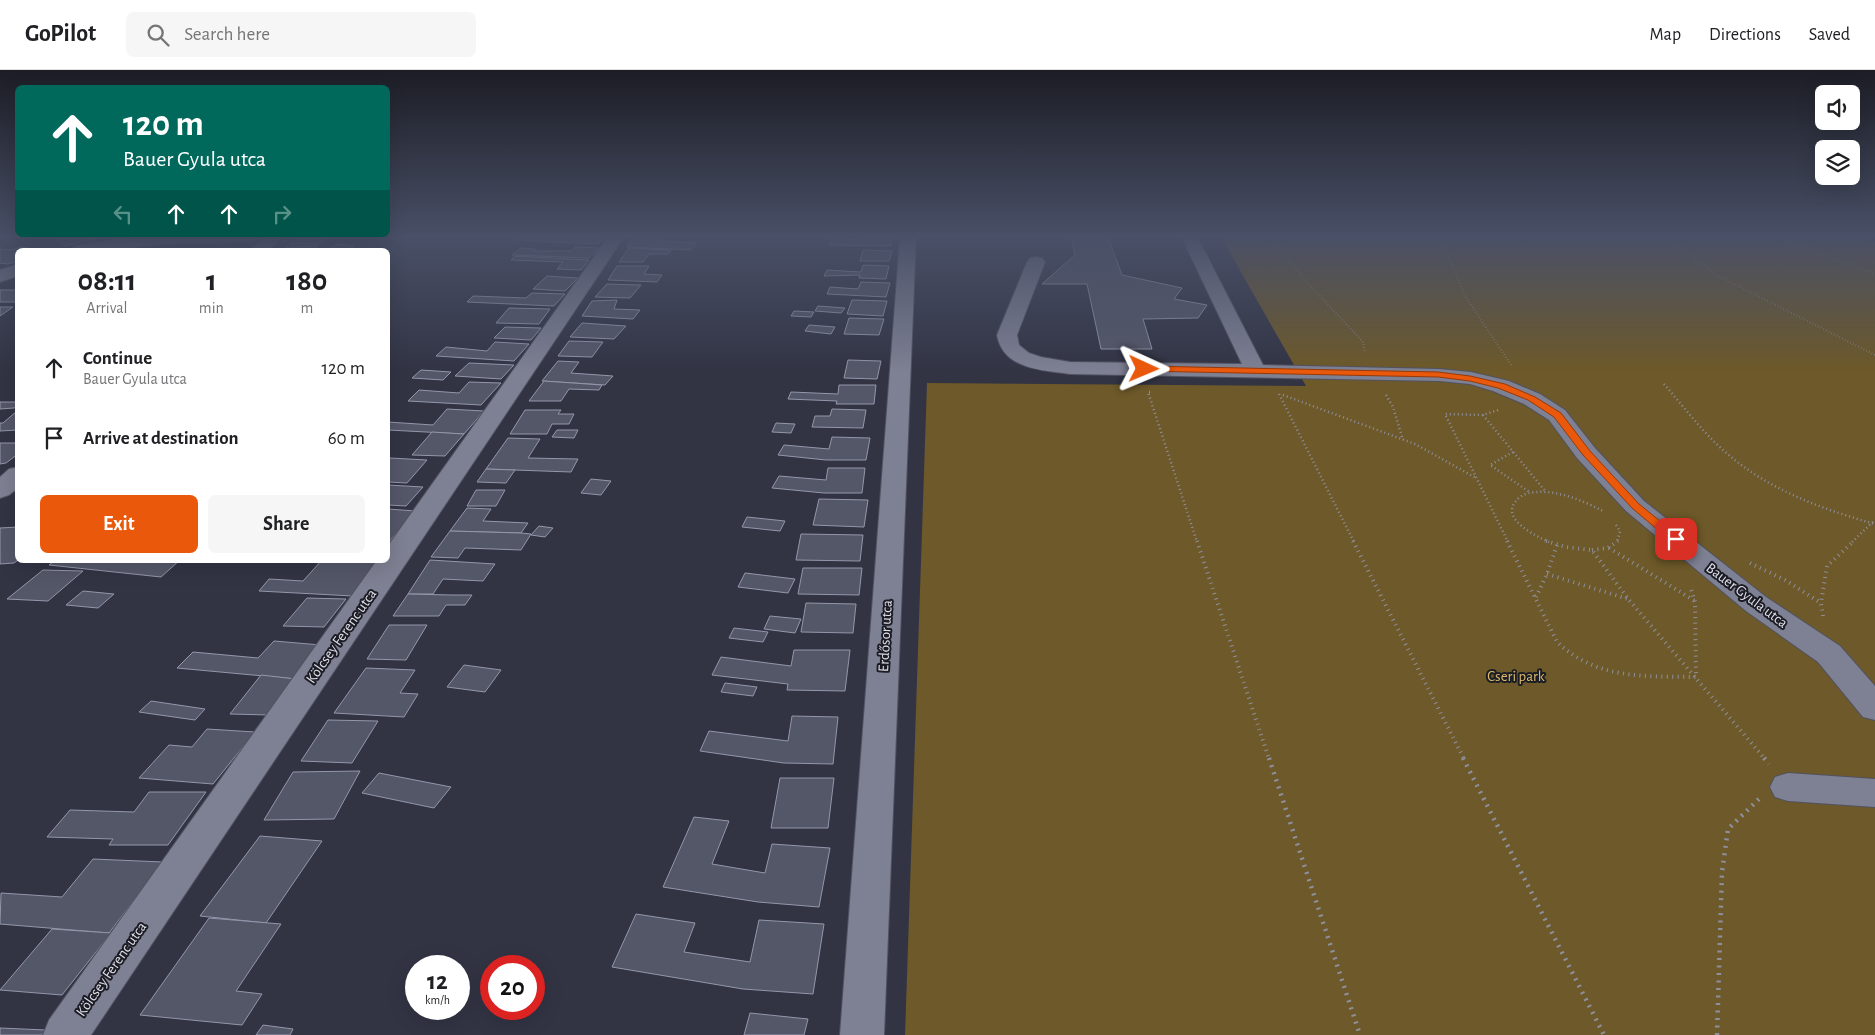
<!DOCTYPE html>
<html lang="en">
<head>
<meta charset="utf-8">
<style>
  body { margin:0; font-family:"Alegreya Sans",sans-serif; background:#f6f6f6; color:#202124; height:100vh; display:flex; flex-direction:column; font-size:19px; white-space:nowrap }
  * { box-sizing:border-box; margin:0 }
  p { font-size:16px; color:#757577 }
  .icon { flex:none; width:28px; height:28px; fill:none; stroke:currentColor; stroke-width:2; stroke-linecap:round; stroke-linejoin:round }
  .map { position:relative; flex:1; overflow:hidden }
  .sheet { position:absolute; left:15px; top:178px; width:375px; height:315px; display:flex; flex-direction:column; background:#fff; border-radius:8px; box-shadow:0 5px 20px #0002 }
  .sheet>* { flex:none }
  .hud { position:absolute; left:15px; top:15px; width:375px; height:152px; border-radius:8px; box-shadow:0 5px 20px #0002; background:#00695c; color:#fff; overflow:hidden }
  .fabs { position:absolute; left:1815px; top:15px; display:grid; gap:10px }
  .fabs a { display:grid; place-items:center; width:45px; height:45px; border-radius:8px; background:#fff; box-shadow:0 5px 20px #0002; font-size:25px }
  .speed { position:absolute; left:405px; top:885px; display:flex; gap:10px; font-size:25px; font-weight:700; text-align:center }
  .speed>* { display:grid; place-content:center; width:65px; height:65px; border-radius:50%; background:#fff; box-shadow:0 5px 20px #0002; line-height:1 }
  .speed small { font-size:12px; font-weight:400 }
  .speed .limit { border:8px solid #d22; background:#fff; color:#111 }
  .pin { position:absolute; display:grid; place-items:center; width:42px; height:42px; color:#fff; margin:-21px; border-radius:10px; box-shadow:0 2px 8px #0006 }
  .me { position:absolute; width:55px; margin:-28px; rotate:91deg; stroke-linejoin:round; filter:drop-shadow(0 0 4px #0008) }
  .turn { display:flex; align-items:center; gap:18px; height:105px; padding:0 25px; font-size:22px }
  .turn .icon { width:65px; height:65px; stroke-width:2.5 }
  .turn b { display:block; font-size:35px; line-height:42px }
  .lanes { display:flex; align-items:center; height:48px; padding:0 25px; background:#0003; justify-content:center; gap:25px; direction:ltr }
  .lanes .off { opacity:.35 }
  .eta { display:flex; justify-content:space-evenly; align-items:center; height:85px; text-align:center }
  .eta b { font-size:30px; font-weight:700; line-height:35px }
  .button { display:flex; gap:10px; margin-top:auto; padding:10px 25px }
  .button a { flex:1; height:58px; border-radius:8px; background:#ea580c; color:#fff; font-size:20px; font-weight:700; line-height:58px; text-align:center }
  .button a+a { background:#f6f6f6; color:#202124 }
  ul { padding:0; list-style:none }
  li { display:flex; align-items:center; gap:15px; height:70px; padding:0 25px }
  li div { flex:1 }
  li b { display:block; font-size:19px }
  li em { font-style:normal }
  header { display:flex; align-items:center; gap:30px; box-sizing:border-box; height:70px; padding:0 25px; background:#fff; border-bottom:1px solid #e0e0e0 }
  header strong { font-size:24px }
  nav { display:flex; gap:28px; margin-inline-start:auto; font-size:18px }
  .search { width:350px; height:45px; background:#f6f6f6; display:flex; align-items:center; gap:12px; box-sizing:border-box; padding:0 18px; border-radius:8px; color:#757577; font-size:19px }
  .map>svg:first-child { display:block }
  .green { fill:#6d5929 }
  .building { fill:#545768; stroke:#9497ab }
  .lines { fill:none; stroke-linecap:round; stroke-linejoin:round }
  .minor-casing { stroke:#515260; stroke-width:2 }
  .path-far3 { stroke:#8f909e; stroke-width:2; stroke-dasharray:0.5 2.5; stroke-linecap:butt }
  .path-far2 { stroke:#8f909e; stroke-width:2.5; stroke-dasharray:1 3; stroke-linecap:butt }
  .path-far1 { stroke:#8f909e; stroke-width:4; stroke-dasharray:1 4.5; stroke-linecap:butt }
  .path { stroke:#8f909e; stroke-width:4.5; stroke-dasharray:2 5.5; stroke-linecap:butt }
  .minor { fill:#7e8093; fill-rule:evenodd }
  .route { fill:#ea580c; stroke:#983908 }
  .labels { text-anchor:middle; stroke-width:4; stroke-linejoin:round; paint-order:stroke }
  .street-label { font-size:15px; fill:#e0e1ec; stroke:#1b1c24 }
  .park-label { font-size:15px; fill:#ddbc6d; stroke:#1b1c24 }
</style>
</head>
<body>
<header>
<strong>GoPilot</strong>
<div class="search"><svg class="icon" aria-label="search" viewBox="0 0 24 24"><circle cx="10" cy="10" r="6"/><path d="M15 15l6 6"/></svg>Search here</div>
<nav><a>Map</a><a>Directions</a><a>Saved</a></nav>
</header>
<div class="map">
<svg width="1875" height="965" viewBox="0 0 1875 965">
  <rect width="100%" height="100%" fill="#323444"/>
  <!-- green -->
  <polygon class="green" points="1221,167 1866,167 1875,173 1875,965 905,965 927,313 1306,316"/>
  <!-- building -->
  <g class="building">
    <polygon points="53,167 95,167 96,168 64,176"/>
    <polygon points="297,167 316,167 326,168 319,174 289,174"/>
    <polygon points="520,167 604,167 598,174 516,170"/>
    <polygon points="633,167 661,168 658,171 697,173 691,180 627,177"/>
    <polygon points="862,167 892,167 891,176 829,175 832,168 861,170"/>
    <polygon points="1071,167 1108,167 1122,205 1182,218 1174,229 1207,235 1198,248 1143,249 1152,279 1101,279 1087,214 1042,214 1075,185"/>
    <polygon points="337,174 354,176 348,180 330,179"/>
    <polygon points="317,176 313,180 284,180 287,177"/>
    <polygon points="21,177 42,180 18,180 18,191 8,194 0,193 0,179 11,180"/>
    <polygon points="575,177 600,178 589,188 512,185 520,178 535,179 533,181 570,181 569,183"/>
    <polygon points="629,178 671,180 668,184 649,184 643,192 619,192"/>
    <polygon points="863,180 892,181 889,191 860,191"/>
    <polygon points="515,186 570,189 589,190 581,200 557,199 563,192 511,190"/>
    <polygon points="863,195 889,196 886,209 859,208 860,205 824,206 827,200 861,202"/>
    <polygon points="617,196 649,196 644,204 662,205 657,212 608,210"/>
    <polygon points="547,206 578,208 565,221 533,219"/>
    <polygon points="861,212 890,213 886,227 827,224 830,217 858,219"/>
    <polygon points="607,214 641,215 630,228 595,227"/>
    <rect x="0" y="220" width="18" height="12"/>
    <polygon points="532,223 565,224 554,236 467,232 473,226 526,228"/>
    <polygon points="617,230 614,239 640,240 633,249 582,246 592,231"/>
    <polygon points="852,230 887,231 883,246 847,244"/>
    <polygon points="818,236 845,238 841,243 815,241"/>
    <polygon points="0,237 13,237 0,246"/>
    <polygon points="509,238 550,239 539,254 496,253"/>
    <polygon points="794,241 814,242 811,247 791,246"/>
    <polygon points="849,248 884,249 879,265 844,264"/>
    <polygon points="582,253 626,256 614,269 570,267"/>
    <polygon points="809,255 835,257 831,264 805,261"/>
    <polygon points="505,257 541,258 531,270 494,268"/>
    <polygon points="569,271 603,272 592,287 558,286"/>
    <polygon points="495,272 529,274 514,291 436,286 446,277 487,281"/>
    <polygon points="848,290 881,291 877,309 844,308"/>
    <polygon points="558,291 579,292 571,303 613,306 605,315 542,311"/>
    <polygon points="469,293 514,295 501,309 455,306"/>
    <polygon points="421,300 451,302 443,310 412,308"/>
    <polygon points="544,311 602,315 599,320 569,319 561,331 529,331"/>
    <polygon points="469,312 501,313 481,335 408,331 419,320 459,323"/>
    <polygon points="839,315 876,315 874,334 836,334 837,331 788,329 791,322 838,324"/>
    <polygon points="0,332 18,332 18,336 14,338 0,339"/>
    <polygon points="447,339 484,341 464,364 388,360 388,352 433,355"/>
    <polygon points="832,339 866,340 863,358 812,357 815,346 830,346"/>
    <polygon points="525,340 561,340 558,344 574,344 569,354 552,354 547,364 510,364"/>
    <polygon points="17,341 18,360 0,361 0,353 3,353"/>
    <polygon points="776,353 795,354 791,363 772,362"/>
    <polygon points="557,360 578,360 574,368 552,367"/>
    <polygon points="432,362 464,364 445,386 412,385"/>
    <polygon points="832,367 870,368 866,390 826,390 778,385 784,375 829,379"/>
    <polygon points="508,368 540,369 528,388 578,389 571,402 486,399"/>
    <polygon points="0,373 18,373 18,384 6,393 0,394"/>
    <polygon points="390,388 427,390 407,413 388,412 388,391"/>
    <polygon points="828,398 865,398 862,423 824,423 772,418 779,406 826,410"/>
    <polygon points="486,399 515,400 506,413 477,412"/>
    <polygon points="591,409 611,411 601,425 581,423"/>
    <polygon points="388,415 423,417 406,436 388,435"/>
    <polygon points="476,420 505,420 496,436 467,436"/>
    <polygon points="819,429 868,430 864,457 813,455"/>
    <polygon points="467,438 491,439 483,451 528,453 521,463 450,461"/>
    <polygon points="388,439 416,441 388,473"/>
    <polygon points="747,447 785,451 780,461 742,457"/>
    <polygon points="539,456 553,458 545,467 531,465"/>
    <polygon points="18,457 18,490 14,493 0,494 0,458"/>
    <polygon points="450,461 521,463 531,464 521,480 465,478 458,488 431,487"/>
    <polygon points="801,464 863,465 860,491 796,490"/>
    <polygon points="55,490 180,490 161,507 49,495"/>
    <polygon points="322,490 382,490 353,526 259,521 269,509 303,511"/>
    <polygon points="430,490 495,494 483,511 443,509 433,524 408,524"/>
    <polygon points="803,498 862,498 859,525 798,524"/>
    <polygon points="43,500 83,501 48,531 7,529"/>
    <polygon points="745,503 795,509 788,523 738,517"/>
    <polygon points="83,521 114,524 98,538 66,535"/>
    <polygon points="408,524 452,525 472,525 465,535 446,535 439,546 393,546"/>
    <polygon points="307,528 346,529 324,557 283,556"/>
    <polygon points="806,533 856,534 853,563 801,562"/>
    <polygon points="770,546 801,549 795,563 764,559"/>
    <polygon points="389,555 427,555 406,590 367,589"/>
    <polygon points="734,558 768,562 763,572 729,568"/>
    <polygon points="274,571 321,575 296,609 177,598 193,582 258,588"/>
    <polygon points="794,580 850,580 845,621 787,620 788,614 712,605 721,587 791,596"/>
    <polygon points="464,595 501,600 485,622 447,617"/>
    <polygon points="366,598 415,600 400,623 418,624 404,647 334,643"/>
    <polygon points="261,605 296,609 269,645 230,644"/>
    <polygon points="725,613 757,617 753,626 721,622"/>
    <polygon points="151,631 205,639 195,650 139,642"/>
    <polygon points="792,646 838,647 833,694 784,693 700,681 709,661 788,671"/>
    <polygon points="328,650 378,651 352,693 301,691"/>
    <polygon points="207,659 255,662 213,714 139,708 169,675 192,677"/>
    <polygon points="360,701 334,749 264,750 293,702"/>
    <polygon points="379,703 451,717 434,738 362,723"/>
    <polygon points="780,708 834,708 828,758 771,758"/>
    <polygon points="149,722 206,722 168,775 109,775 113,769 47,767 70,740 134,742"/>
    <polygon points="694,747 729,751 712,794 765,803 772,774 830,778 819,837 758,832 663,817"/>
    <polygon points="260,766 322,771 266,853 200,846"/>
    <polygon points="93,789 163,792 109,863 0,854 1,823 62,827"/>
    <polygon points="636,844 695,853 684,882 750,892 759,850 824,854 813,924 743,919 612,897"/>
    <polygon points="209,848 281,854 236,921 262,924 242,955 140,945"/>
    <polygon points="52,859 111,863 62,925 0,920"/>
    <polygon points="750,943 808,949 804,965 744,965"/>
    <polygon points="263,955 293,959 290,965 256,965"/>
    <polygon points="0,958 46,960 42,965 0,965"/>
  </g>
  <g class="lines">
    <!-- minor casing -->
    <g class="minor-casing">
      <g id="minor">
        <polygon points="129,167 257,167 255,171 249,172 164,174 107,180 71,180 74,176 80,175"/>
        <polygon points="264,167 282,167 269,180 250,180"/>
        <polygon points="608,167 624,167 91,965 43,965 49,950 377,490 388,490 388,476"/>
        <polygon points="900,167 916,167 884,965 840,965"/>
        <path d="M1185 167H1197L1199 170 1263 295 1439 299 1471 302 1509 311 1540 324 1565 340 1595 378 1644 431 1766 527 1840 576 1875 616V650L1863 647 1818 592 1746 541 1626 441 1577 388 1549 350 1524 334 1493 321 1470 314 1439 311 1070 304C1041 300 1003 299 997 265L1027 192 1030 188 1036 187 1042 188 1045 192 1017 265 1019 275 1029 283 1041 287 1070 292 1242 294 1183 170Z"/>
        <polygon points="18,194 18,206 0,212 0,200"/>
        <polygon points="18,397 18,418 9,425 0,428 0,407 9,399"/>
        <polygon points="1788,703 1875,709 1875,737 1788,731 1775,727 1770,717 1775,707"/>
      </g>
    </g>
    <!-- path-far3 -->
    <g class="path-far3">
      <polyline points="1273,167 1304,209 1363,272 1365,283"/>
      <polyline points="1439,167 1446,179 1465,226 1511,295"/>
      <polyline points="1666,167 1718,206 1875,285"/>
      <polyline points="1777,167 1875,204"/>
    </g>
    <!-- path-far2 -->
    <g class="path-far2">
      <path d="M1664 314C1683 336 1701 360 1722 379 1764 418 1821 439 1875 454"/>
      <polyline points="1150,322 1148,322 1197,472"/>
      <polyline points="1279,324 1354,472"/>
      <polyline points="1283,325 1415,374 1476,408"/>
      <polyline points="1386,325 1393,337 1403,370"/>
      <polyline points="1498,340 1483,345 1445,344 1508,472"/>
      <polyline points="1483,345 1546,422"/>
      <polyline points="1513,382 1490,395 1531,423"/>
      <polyline points="1616,455 1620,461 1617,472"/>
      <path d="M1549 472C1536 466 1500 449 1516 431 1519 427 1524 424 1529 423 1553 418 1582 430 1603 441"/>
      <polyline points="1852,472 1875,450"/>
    </g>
    <!-- path-far1 -->
    <g class="path-far1">
      <polyline points="1197,471 1269,689"/>
      <polyline points="1353,471 1464,689"/>
      <path d="M1507 471 1557 572C1597 610 1645 606 1696 607L1695 532 1690 516"/>
      <polyline points="1546,471 1566,477 1592,480 1629,530 1765,689"/>
      <polyline points="1609,478 1695,531"/>
      <polyline points="1592,480 1608,478 1618,471"/>
      <polyline points="1750,493 1785,510 1821,533"/>
      <polyline points="1547,504 1628,529"/>
      <polyline points="1536,527 1547,504 1557,475"/>
      <polyline points="1823,546 1821,533 1827,496 1854,471"/>
    </g>
    <!-- path -->
    <g class="path">
      <polyline points="1269,688 1360,965"/>
      <polyline points="1463,688 1604,965"/>
      <polyline points="1764,688 1769,694"/>
      <polyline points="1717,965 1722,802 1728,759 1759,729"/>
    </g>
    <!-- minor -->
    <use href="#minor" class="minor"/>
  </g>
  <!-- sky -->
  <linearGradient id="sky" x2="0" y2="1"><stop stop-color="#1c1d25"/><stop offset="0.55" stop-color="#495067"/><stop offset="1" stop-color="#495067" stop-opacity="0"/></linearGradient>
  <rect width="1875" height="302" fill="url(#sky)"/>
  <!-- route -->
  <polygon class="route" points="1144,296 1438,302 1470,306 1505,314 1535,327 1561,343 1590,381 1639,434 1682,469 1676,473 1672,472 1632,438 1583,385 1554,347 1528,330 1498,318 1470,311 1438,307 1141,301 1141,297"/>
  <g class="labels">
    <!-- street labels -->
    <g class="street-label">
      <text transform="translate(1747 525) rotate(37)" y="5">Bauer Gyula utca</text>
      <text transform="translate(341 566) rotate(-55)" y="5">Kölcsey Ferenc utca</text>
      <text transform="translate(885 566) rotate(-87)" y="5">Erdősor utca</text>
      <text transform="translate(111 899) rotate(-55)" y="5">Kölcsey Ferenc utca</text>
    </g>
    <!-- park labels -->
    <g class="park-label">
      <text x="1516" y="611">Cseri park</text>
    </g>
  </g>
</svg>
<div class="fabs">
<a><svg class="icon" aria-label="sound" viewBox="0 0 24 24"><path d="M4 9h4l5-4v14l-5-4H4zM17 9q2 3 0 6"/></svg></a>
<a><svg class="icon" aria-label="layers" viewBox="0 0 24 24"><path d="M12 4l9 5-9 5-9-5zM3 14l9 5 9-5"/></svg></a>
</div>
<div class="speed"><div>12<small>km/h</small></div><div class="limit">20</div></div>
<div class="pin" style="left:1676px;top:469px;background:#d93025"><svg class="icon" aria-label="arrive" viewBox="0 0 24 24"><path d="M6 21V4h12l-3 4 3 4H6"/></svg></div>
<svg class="me" style="left:1144px;top:299px" viewBox="-20 -20 40 40"><path d="M0-17L14 15 0 8-14 15z" fill="#ea580c" stroke="#fff" stroke-width="4"/></svg>
<div class="hud">
<div class="turn"><svg class="icon" aria-label="ahead" viewBox="0 0 24 24"><path d="M12 20V5M6 11l6-6 6 6"/></svg><div><b>120 m</b>Bauer Gyula utca</div></div>
<div class="lanes"><svg class="icon off" aria-label="left" viewBox="0 0 24 24"><path d="M17 20v-9H6M10 6l-5 5 5 5"/></svg><svg class="icon" aria-label="ahead" viewBox="0 0 24 24"><path d="M12 20V5M6 11l6-6 6 6"/></svg><svg class="icon" aria-label="ahead" viewBox="0 0 24 24"><path d="M12 20V5M6 11l6-6 6 6"/></svg><svg class="icon off" aria-label="right" viewBox="0 0 24 24"><path d="M7 20v-9h11M14 6l5 5-5 5"/></svg></div>
</div>
<section class="sheet">
<div class="eta">
<div><b>08:11</b><p>Arrival</p></div>
<div><b>1</b><p>min</p></div>
<div><b>180</b><p>m</p></div>
</div>
<ul>
<li><svg class="icon" aria-label="ahead" viewBox="0 0 24 24"><path d="M12 20V5M6 11l6-6 6 6"/></svg><div><b>Continue</b><p>Bauer Gyula utca</p></div><em>120 m</em></li>
<li><svg class="icon" aria-label="arrive" viewBox="0 0 24 24"><path d="M6 21V4h12l-3 4 3 4H6"/></svg><div><b>Arrive at destination</b></div><em>60 m</em></li>
</ul>
<div class="button"><a>Exit</a><a>Share</a></div>
</section>
</div>
</body>
</html>
